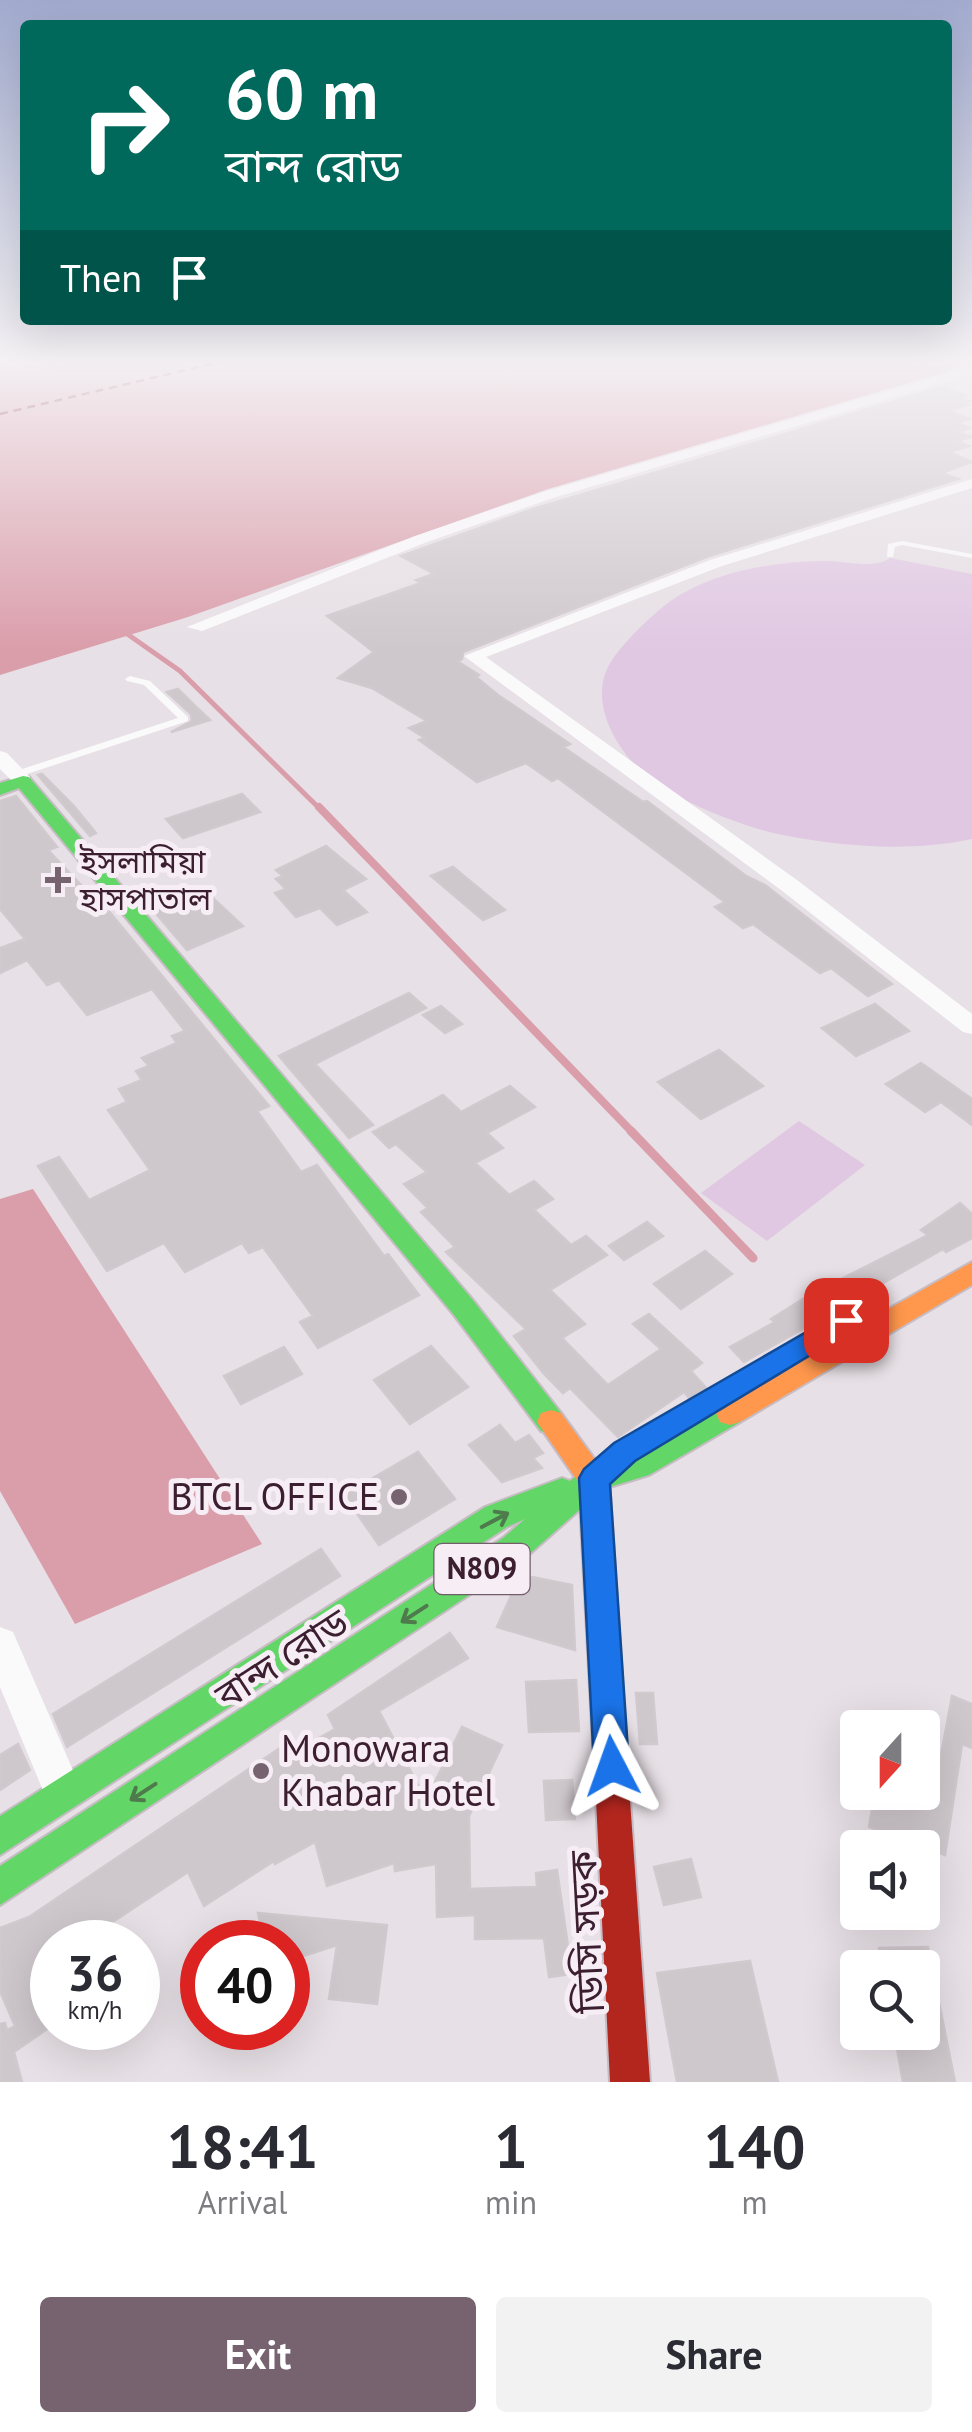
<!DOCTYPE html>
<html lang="en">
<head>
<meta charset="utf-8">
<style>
  body { margin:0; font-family:"PT Sans","Noto Sans Bengali",sans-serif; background:#f2f2f3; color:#2b2b33; height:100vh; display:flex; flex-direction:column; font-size:38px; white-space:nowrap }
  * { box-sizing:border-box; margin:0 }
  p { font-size:32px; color:#7c7c81 }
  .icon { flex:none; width:55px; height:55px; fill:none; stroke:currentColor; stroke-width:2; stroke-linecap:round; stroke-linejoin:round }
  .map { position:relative; height:2082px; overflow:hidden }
  .drawer { display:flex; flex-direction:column; background:#fff; flex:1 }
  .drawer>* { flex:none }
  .top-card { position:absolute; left:20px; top:20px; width:932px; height:305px; border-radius:10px; box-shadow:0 10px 40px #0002; background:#00695c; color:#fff; overflow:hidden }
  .needle { width:65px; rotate:201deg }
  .buttons { position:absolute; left:840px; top:1710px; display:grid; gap:20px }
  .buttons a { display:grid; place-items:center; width:100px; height:100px; border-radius:10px; background:#fff; box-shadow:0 10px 40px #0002; font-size:50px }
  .speed { position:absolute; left:30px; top:1920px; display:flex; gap:20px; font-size:50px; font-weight:700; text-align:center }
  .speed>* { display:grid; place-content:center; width:130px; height:130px; border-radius:50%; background:#fff; box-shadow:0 10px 40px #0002; line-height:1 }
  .speed small { font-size:25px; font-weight:400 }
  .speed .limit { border:15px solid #d22; background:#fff; color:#111 }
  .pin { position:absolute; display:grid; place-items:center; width:85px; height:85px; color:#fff; margin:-42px; border-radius:20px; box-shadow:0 5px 15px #0006 }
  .me { position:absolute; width:110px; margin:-55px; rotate:356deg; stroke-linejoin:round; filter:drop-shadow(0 0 8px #0008) }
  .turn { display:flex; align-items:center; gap:35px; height:210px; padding:0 40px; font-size:45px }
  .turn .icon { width:130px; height:130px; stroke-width:2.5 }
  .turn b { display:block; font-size:70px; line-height:85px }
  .then { display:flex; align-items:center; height:95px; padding:0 40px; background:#0003; gap:20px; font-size:38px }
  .eta { display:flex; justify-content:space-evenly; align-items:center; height:170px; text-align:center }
  .eta b { font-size:60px; font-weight:700; line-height:70px }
  .button { display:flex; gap:20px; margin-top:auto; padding:20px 40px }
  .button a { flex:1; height:115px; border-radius:10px; background:#776270; color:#fff; font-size:40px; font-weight:700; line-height:115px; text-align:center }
  .button a+a { background:#f2f2f3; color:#2b2b33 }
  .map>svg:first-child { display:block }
  .green { fill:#e0c7e2 }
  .water { fill:#da9daa }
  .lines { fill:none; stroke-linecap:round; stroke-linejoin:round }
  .stream-far2 { stroke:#da9daa; stroke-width:5 }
  .stream-far1 { stroke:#da9daa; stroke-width:8 }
  .stream { stroke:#da9daa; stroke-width:9 }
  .ferry { stroke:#7a1427; stroke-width:2.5; stroke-dasharray:8 6; stroke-linecap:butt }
  .building { fill:#cec7cc; stroke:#d0c9ce; stroke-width:2.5 }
  .fast-casing { stroke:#c7bcc4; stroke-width:4 }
  .slow-casing { stroke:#c7bcc4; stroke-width:4 }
  .jam-casing { stroke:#c7bcc4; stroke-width:4 }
  .lane { fill:#fbfafb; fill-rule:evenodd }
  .street { fill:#fbfafb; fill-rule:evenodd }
  .fast { fill:#63d668; fill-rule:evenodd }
  .slow { fill:#ff974d; fill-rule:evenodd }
  .jam { fill:#b3261e; fill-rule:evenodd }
  .oneway { stroke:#4f7a4c }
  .route { fill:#1a73e8; stroke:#114b97; stroke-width:2.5 }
  .poi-dot { fill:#776270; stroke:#f7edf5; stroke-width:4 }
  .labels { text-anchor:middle; stroke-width:10; stroke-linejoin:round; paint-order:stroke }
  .shield { fill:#f7edf5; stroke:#735c6b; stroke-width:2.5 }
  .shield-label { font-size:30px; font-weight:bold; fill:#3b1e30 }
  .poi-label { font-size:32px; fill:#3b1e30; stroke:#f7edf5; text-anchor:start }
  .near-poi-label { font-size:38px; fill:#3b1e30; stroke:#f7edf5; text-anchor:end }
  .near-street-label { font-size:38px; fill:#3b1e30; stroke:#f7edf5 }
</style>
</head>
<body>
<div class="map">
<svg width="972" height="2082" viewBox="0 0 972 2082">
  <rect width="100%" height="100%" fill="#e7e0e6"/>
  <!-- green -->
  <g class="green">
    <path d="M890 558 972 574V839C912 852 843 847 783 835 750 829 691 806 663 788 628 767 591 716 605 674 613 652 642 625 659 610 702 573 768 562 823 561 843 560 874 570 890 558Z"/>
    <polygon points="799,1121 865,1165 767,1241 701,1193"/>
  </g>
  <!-- water -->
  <g class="water">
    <polygon points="0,360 972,360 972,364 548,489 188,617 0,675"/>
    <polygon points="33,1189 262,1544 75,1624 0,1491 0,1199"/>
  </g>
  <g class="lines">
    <!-- stream-far2 -->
    <polyline class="stream-far2" points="123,631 180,671 321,810"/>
    <!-- stream-far1 -->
    <polyline class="stream-far1" points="319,807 634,1134"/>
    <!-- stream -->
    <polyline class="stream" points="631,1131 753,1258"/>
    <!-- ferry -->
    <polyline class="ferry" points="0,414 228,360"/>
  </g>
  <!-- building -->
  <g class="building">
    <polygon points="942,387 962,394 966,396 960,399 969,401 964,403 968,405 949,411 969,419 957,423 970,428 959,432 971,437 957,441 969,446 949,452 972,462 941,473 958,479 709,556 463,652 462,659 457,661 479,675 476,677 498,695 570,744 563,747 643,802 647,801 746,876 765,885 892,984 868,996 831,968 820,973 753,924 743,928 715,907 725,902 558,778 552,781 526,763 477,782 419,740 425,738 409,728 427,721 372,688 338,678 374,652 327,616 421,583 416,580 434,574 401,556 533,509"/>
    <polygon points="178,689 194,705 210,720 171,732 192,721 191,714 167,692"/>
    <polygon points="42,774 73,805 96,833 90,836 38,775"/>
    <polygon points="242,794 260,812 183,838 166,819"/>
    <polygon points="16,796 57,847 48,850 100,905 103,904 269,1106 257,1111 301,1172 317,1165 384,1256 388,1254 419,1295 318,1348 300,1322 313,1316 263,1247 249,1253 242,1243 185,1272 164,1243 107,1271 38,1166 59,1157 89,1200 150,1170 108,1110 127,1102 119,1089 142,1080 136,1071 149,1066 142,1058 177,1043 172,1036 185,1031 152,989 87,1015 59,980 47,985 27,960 0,973 0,948 25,939 0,909 0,801"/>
    <polygon points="326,846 366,879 343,890 367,912 337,925 320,908 296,917 275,893 286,889 276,879 283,876 276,870"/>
    <polygon points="453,867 505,910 483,920 431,876"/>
    <polygon points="148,885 166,902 201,887 243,926 187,950 136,890"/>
    <polygon points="409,993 426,1008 315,1064 373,1125 349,1138 279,1056"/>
    <polygon points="875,1004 909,1031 856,1056 822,1028"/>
    <polygon points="441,1006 462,1024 445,1033 423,1015"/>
    <polygon points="719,1050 763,1086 701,1119 658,1082"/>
    <polygon points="921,1063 972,1099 972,1125 941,1102 925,1112 886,1084"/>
    <polygon points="510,1086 535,1107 487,1133 503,1148 475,1163 509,1195 534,1181 553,1199 534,1210 571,1245 586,1236 607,1255 550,1290 585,1324 562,1338 608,1385 661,1349 633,1324 649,1314 702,1363 691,1371 707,1389 690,1399 684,1392 618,1437 570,1388 563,1393 544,1374 514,1336 526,1329 446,1252 455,1247 421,1212 428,1208 404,1184 427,1172 396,1144 389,1148 373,1132 443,1095 461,1112"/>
    <polygon points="960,1203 972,1214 972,1238 946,1252 943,1249 744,1362 730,1347 775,1322 771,1319 806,1297 928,1235 921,1230"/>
    <polygon points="647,1222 663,1236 624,1260 609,1246"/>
    <polygon points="705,1251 732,1274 681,1309 654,1284"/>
    <polygon points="431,1346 468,1387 410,1424 374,1380"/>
    <polygon points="284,1347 302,1374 241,1404 224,1376"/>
    <polygon points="500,1425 515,1443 529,1435 543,1453 533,1458 542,1468 502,1482 469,1445"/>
    <polygon points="418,1452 455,1499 379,1545 344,1495"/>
    <polygon points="321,1549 340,1576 67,1747 53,1714"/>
    <polygon points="532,1577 572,1585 575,1650 497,1627 514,1589"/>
    <polygon points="450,1633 468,1658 379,1711 426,1800 462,1727 502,1745 469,1816 470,1889 537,1887 536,1873 557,1870 572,1974 549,1977 544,1938 475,1939 475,1915 437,1917 436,1864 395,1871 394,1863 327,1886 315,1842 275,1864 274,1861 204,1906 188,1872 93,1935 96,1942 52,1942 52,1995 41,2003 50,2027 14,2052 22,2082 0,2082 0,2024 5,2023 7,2030 15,2026 0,1991 0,1928 29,1917 280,1748 285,1757 335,1729 328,1715"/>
    <polygon points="576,1680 579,1731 529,1732 526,1682"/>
    <polygon points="636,1693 653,1693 657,1744 640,1744"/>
    <polygon points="952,1696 972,1704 972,1748 962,1744 945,1855 869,1827 875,1792 922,1792 922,1760 939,1766"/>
    <polygon points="18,1744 30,1770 0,1790 0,1755"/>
    <polygon points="572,1780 575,1819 546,1820 544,1781"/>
    <polygon points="691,1859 701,1897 664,1905 654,1867"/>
    <polygon points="258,1913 387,1925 377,2004 329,1999 337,1945 288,1961 288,1942 264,1942"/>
    <polygon points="928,1947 932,1968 955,2082 903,2082 894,2032 922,2032 922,1968 882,1968 879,1948"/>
    <polygon points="750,1961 778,2082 677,2082 657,1973"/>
  </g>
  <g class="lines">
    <!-- fast casing -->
    <g class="fast-casing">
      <g id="fast">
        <polygon points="23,776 29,777 472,1299 561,1413 565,1422 561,1431 551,1434 541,1431 454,1315 19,788 0,795 0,783"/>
        <polygon points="730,1401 740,1404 744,1413 740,1422 649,1475 603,1489 525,1558 0,1905 0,1866 503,1538 525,1519 507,1527 0,1855 0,1816 485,1507 562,1478 570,1481 584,1470 631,1455"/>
      </g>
    </g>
    <!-- slow casing -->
    <g class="slow-casing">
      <g id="slow">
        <polygon points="972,1262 972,1285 740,1422 730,1425 720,1422 716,1413 720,1404"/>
        <polygon points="551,1410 561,1413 609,1479 630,1800 625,1812 613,1817 601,1812 596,1800 579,1483 537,1422 541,1413"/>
      </g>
    </g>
    <!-- jam casing -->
    <g class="jam-casing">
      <polygon id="jam" points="613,1783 625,1788 630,1800 650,2082 610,2082 596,1800 601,1788"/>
    </g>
    <!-- lane -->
    <g class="lane">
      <polygon points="902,541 972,554 972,558 902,545 895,547 893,557 887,557 888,544"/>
      <polygon points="130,676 150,681 188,717 188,721 21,776 13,776 13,772 178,718 144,685 127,681 125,679"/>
    </g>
    <!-- street -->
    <g class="street">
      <polygon points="972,366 972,374 553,498 427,542 202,631 187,627 415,536 543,492"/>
      <polygon points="972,479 972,488 722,566 486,657 797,880 972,1014 972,1034 963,1032 781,890 464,656 710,560"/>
      <polygon points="0,751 7,753 30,777 30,785 16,785 0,769"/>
      <polygon points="0,1627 13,1632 82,1791 77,1805 63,1810 49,1805 0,1687"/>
    </g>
    <!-- fast -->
    <use href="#fast" class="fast"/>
    <!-- slow -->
    <use href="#slow" class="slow"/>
    <!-- jam -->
    <use href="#jam" class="jam"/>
  </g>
  <!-- one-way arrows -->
  <defs><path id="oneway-shaft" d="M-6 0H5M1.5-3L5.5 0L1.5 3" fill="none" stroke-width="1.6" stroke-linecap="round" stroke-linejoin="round" transform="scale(2.5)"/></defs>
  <g class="oneway">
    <use href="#oneway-shaft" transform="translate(495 1520) rotate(-28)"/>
    <use href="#oneway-shaft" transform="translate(414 1614) rotate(147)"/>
    <use href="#oneway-shaft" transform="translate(143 1792) rotate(147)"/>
  </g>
  <!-- sky -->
  <linearGradient id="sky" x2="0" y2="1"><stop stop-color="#a2abcf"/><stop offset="0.55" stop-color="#f4f1f4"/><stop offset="1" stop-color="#f4f1f4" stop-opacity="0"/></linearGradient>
  <rect width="972" height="652" fill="url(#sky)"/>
  <!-- route -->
  <polygon class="route" points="846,1309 855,1312 859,1320 855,1328 635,1461 610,1484 629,1766 624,1778 612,1783 599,1778 594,1766 579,1478 584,1469 614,1443"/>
  <!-- markers -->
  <g class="poi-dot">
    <path d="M53 865h10v10h10v10h-10v10h-10v-10h-10v-10h10z"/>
    <circle cx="399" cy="1497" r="10"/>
    <circle cx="261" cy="1771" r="10"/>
  </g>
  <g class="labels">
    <!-- shield labels -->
    <rect class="shield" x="434.5" y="1544" width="95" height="50" rx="8"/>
    <g class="shield-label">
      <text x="482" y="1579">N809</text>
    </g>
    <!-- poi labels -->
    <g class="poi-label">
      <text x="80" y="873">ইসলামিয়া<tspan x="80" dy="37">হাসপাতাল</tspan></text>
    </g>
    <!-- near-poi labels -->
    <g class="near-poi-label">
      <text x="379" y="1510">BTCL OFFICE</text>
      <text x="281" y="1762" text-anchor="start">Monowara<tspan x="281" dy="44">Khabar Hotel</tspan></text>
    </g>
    <!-- near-street labels -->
    <g class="near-street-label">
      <text transform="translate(282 1659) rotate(-33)" y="13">বান্দ রোড</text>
      <text transform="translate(587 1932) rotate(-93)" y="13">ডিসি সড়ক</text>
    </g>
  </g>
</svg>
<div class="buttons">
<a><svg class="needle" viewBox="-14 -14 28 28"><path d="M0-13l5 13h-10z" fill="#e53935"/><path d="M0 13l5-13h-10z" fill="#7c7c81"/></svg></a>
<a><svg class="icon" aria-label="sound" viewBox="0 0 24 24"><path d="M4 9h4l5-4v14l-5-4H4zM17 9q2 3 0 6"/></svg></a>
<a><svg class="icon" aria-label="search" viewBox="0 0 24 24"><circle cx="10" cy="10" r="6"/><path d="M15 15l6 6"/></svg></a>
</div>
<div class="speed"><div>36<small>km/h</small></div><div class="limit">40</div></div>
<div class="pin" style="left:846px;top:1320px;background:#d93025"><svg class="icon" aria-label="arrive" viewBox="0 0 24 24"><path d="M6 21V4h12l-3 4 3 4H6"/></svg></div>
<svg class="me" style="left:612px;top:1766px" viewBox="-20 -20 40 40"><path d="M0-17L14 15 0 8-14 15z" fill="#1a73e8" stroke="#fff" stroke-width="4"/></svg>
<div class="top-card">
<div class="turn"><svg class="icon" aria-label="right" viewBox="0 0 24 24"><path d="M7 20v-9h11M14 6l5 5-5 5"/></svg><div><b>60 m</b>বান্দ রোড</div></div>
<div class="then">Then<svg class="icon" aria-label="arrive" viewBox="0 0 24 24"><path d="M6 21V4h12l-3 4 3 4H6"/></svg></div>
</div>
</div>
<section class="drawer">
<div class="eta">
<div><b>18:41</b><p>Arrival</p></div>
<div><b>1</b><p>min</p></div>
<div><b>140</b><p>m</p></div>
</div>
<div class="button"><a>Exit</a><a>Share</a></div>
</section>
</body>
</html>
